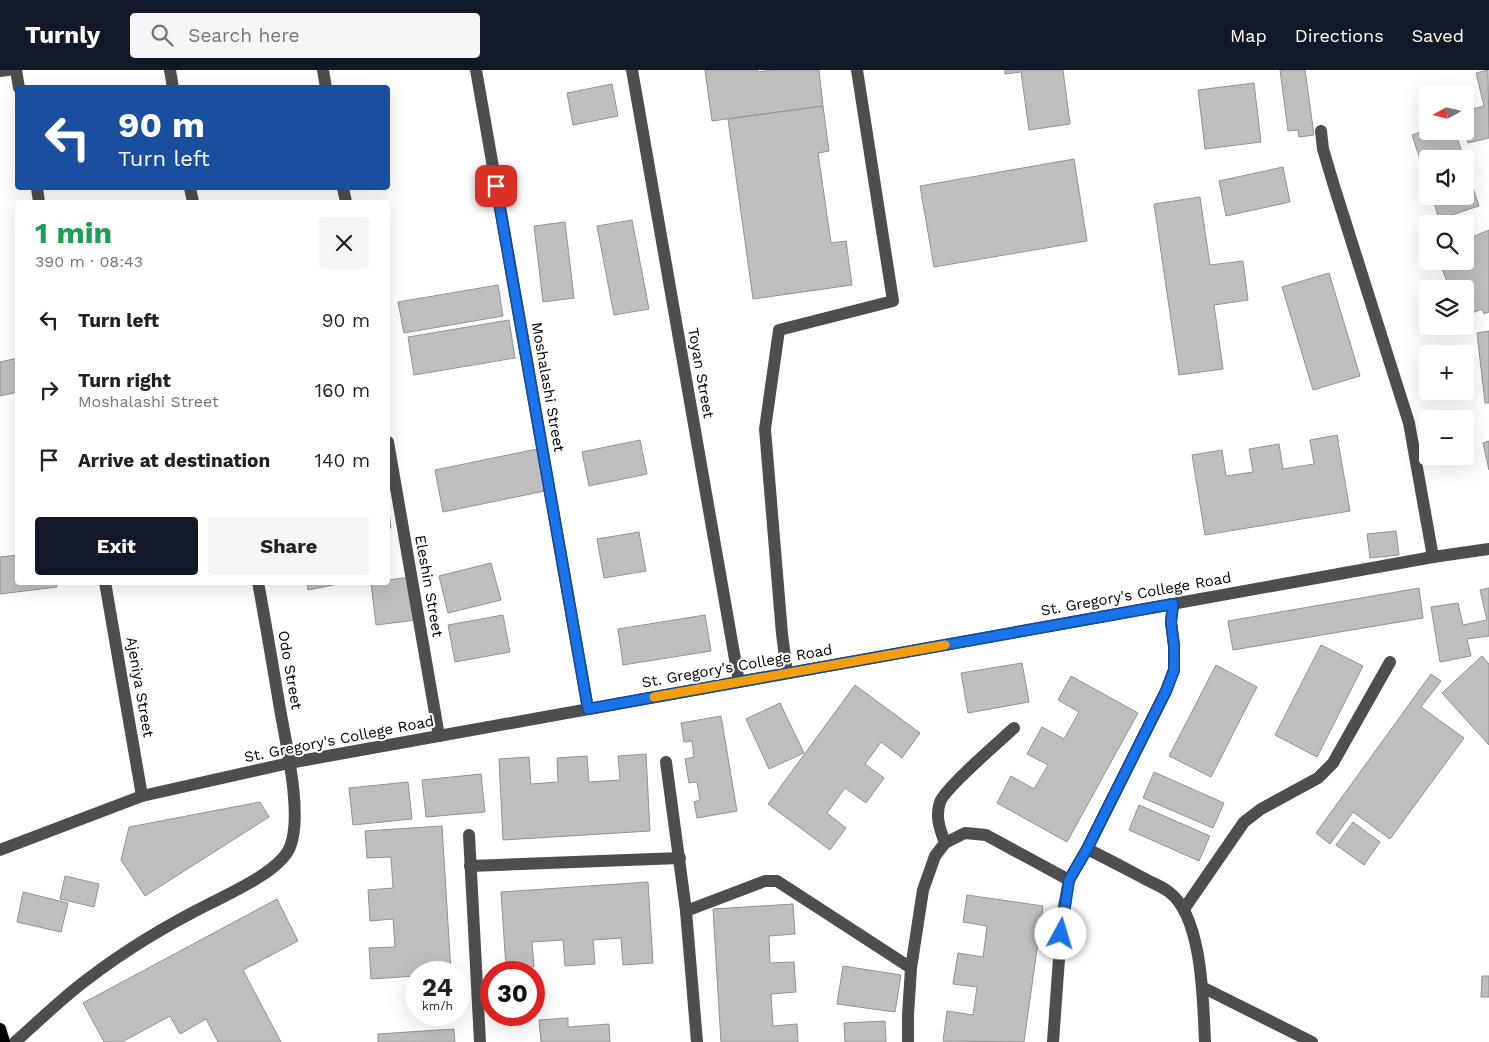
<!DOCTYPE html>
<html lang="en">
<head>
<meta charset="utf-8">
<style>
  body { margin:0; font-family:"Work Sans",sans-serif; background:#f6f6f6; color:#202124; height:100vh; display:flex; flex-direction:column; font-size:19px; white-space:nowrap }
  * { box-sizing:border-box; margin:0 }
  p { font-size:16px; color:#757577 }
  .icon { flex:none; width:28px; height:28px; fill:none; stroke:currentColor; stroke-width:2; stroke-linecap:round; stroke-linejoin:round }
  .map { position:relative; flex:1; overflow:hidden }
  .sheet { position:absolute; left:15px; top:130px; width:375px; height:385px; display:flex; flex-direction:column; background:#fff; border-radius:5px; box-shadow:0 5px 20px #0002 }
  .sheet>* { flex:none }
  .banner { position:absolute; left:15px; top:15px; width:375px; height:105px; border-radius:5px; box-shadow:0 5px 20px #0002; background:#1a4fa0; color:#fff; overflow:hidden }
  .needle { width:32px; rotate:262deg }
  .buttons { position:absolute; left:1419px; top:15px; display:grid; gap:10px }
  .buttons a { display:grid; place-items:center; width:55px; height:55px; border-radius:5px; background:#fff; box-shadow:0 5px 20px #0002; font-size:25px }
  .speed { position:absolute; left:405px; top:891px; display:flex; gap:10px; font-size:25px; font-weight:700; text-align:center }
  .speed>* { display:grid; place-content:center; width:65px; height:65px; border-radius:50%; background:#fff; box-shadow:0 5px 20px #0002; line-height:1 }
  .speed small { font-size:12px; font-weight:400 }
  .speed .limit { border:8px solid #d22; background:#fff; color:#111 }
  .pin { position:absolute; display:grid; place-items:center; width:42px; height:42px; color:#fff; margin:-21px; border-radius:10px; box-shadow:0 2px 8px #0006 }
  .me { position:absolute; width:55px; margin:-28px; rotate:6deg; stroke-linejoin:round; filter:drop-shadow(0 0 4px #0008) }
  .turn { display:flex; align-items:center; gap:18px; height:105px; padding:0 20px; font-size:22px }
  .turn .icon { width:65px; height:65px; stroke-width:2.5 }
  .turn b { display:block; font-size:35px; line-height:42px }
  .round { display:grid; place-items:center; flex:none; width:52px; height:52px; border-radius:5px; background:#f6f6f6 }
  .head { display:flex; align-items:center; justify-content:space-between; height:85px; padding:0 20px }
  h1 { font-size:30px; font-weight:700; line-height:38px; color:#1e9e55 }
  .button { display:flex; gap:10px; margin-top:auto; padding:10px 20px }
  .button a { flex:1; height:58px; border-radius:5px; background:#111827; color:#fff; font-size:20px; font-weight:700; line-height:58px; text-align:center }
  .button a+a { background:#f6f6f6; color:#202124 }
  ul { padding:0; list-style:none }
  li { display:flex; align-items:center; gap:15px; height:70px; padding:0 20px }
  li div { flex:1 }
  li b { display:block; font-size:19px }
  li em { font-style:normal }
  header { display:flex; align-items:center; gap:30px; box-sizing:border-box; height:70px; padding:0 25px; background:#111827; color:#fff }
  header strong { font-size:24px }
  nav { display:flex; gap:28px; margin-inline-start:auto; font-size:18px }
  .search { width:350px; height:45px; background:#f6f6f6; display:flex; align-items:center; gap:12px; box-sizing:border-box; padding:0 18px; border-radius:5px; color:#757577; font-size:19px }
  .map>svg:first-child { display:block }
  .building { fill:#bebebe; stroke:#929292 }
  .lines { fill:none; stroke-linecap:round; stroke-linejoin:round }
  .major-casing { stroke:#dbdbdb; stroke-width:14 }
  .minor { stroke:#4e4e4e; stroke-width:12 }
  .major { stroke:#000; stroke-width:12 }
  .route-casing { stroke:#114b97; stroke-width:12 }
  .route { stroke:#1a73e8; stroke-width:9 }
  .slow { stroke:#f59e0b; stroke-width:9 }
  .labels { text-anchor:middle; stroke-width:4; stroke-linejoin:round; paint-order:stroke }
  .street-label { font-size:15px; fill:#000; stroke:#fff }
</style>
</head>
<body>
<header>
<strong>Turnly</strong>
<div class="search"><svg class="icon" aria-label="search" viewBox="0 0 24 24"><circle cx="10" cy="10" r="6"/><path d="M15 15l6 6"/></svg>Search here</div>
<nav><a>Map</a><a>Directions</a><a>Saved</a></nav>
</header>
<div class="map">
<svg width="1489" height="972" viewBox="0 0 1489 972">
  <rect width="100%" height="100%" fill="#fff"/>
  <!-- building -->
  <g class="building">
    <polygon points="705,0 757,0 758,2 772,0 819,0 823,36 712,51"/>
    <polygon points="1005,0 1063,0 1070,54 1029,60 1021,2 1005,4"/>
    <polygon points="1280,0 1305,0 1314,65 1299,67 1298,60 1288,61"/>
    <polygon points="1488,0 1489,68 1468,73 1465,61 1465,41 1484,36 1476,3"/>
    <polygon points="1254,13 1261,72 1205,79 1198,20"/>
    <polygon points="612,14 618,46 573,55 567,23"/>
    <polygon points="823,36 829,81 818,83 831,173 846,171 852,215 753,229 728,49"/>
    <polygon points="1428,59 1428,61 1455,61 1464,89 1428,89 1428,113 1412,65"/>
    <polygon points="1074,89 1087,171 934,197 920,116"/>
    <polygon points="1465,93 1479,136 1439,149 1432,126 1465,126"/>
    <polygon points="1283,97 1290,132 1226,146 1219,111"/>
    <polygon points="1200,127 1210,195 1243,191 1248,230 1214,235 1223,299 1179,305 1154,134"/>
    <polygon points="632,150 649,239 614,245 597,156"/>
    <polygon points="565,152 574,228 543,232 534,156"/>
    <polygon points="1489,160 1489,242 1484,244 1482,239 1465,246 1465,219 1450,219 1439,191 1465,191 1465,170"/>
    <polygon points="1329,203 1360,306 1313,320 1282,217"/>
    <polygon points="498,215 503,246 404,263 398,232"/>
    <polygon points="509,250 515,288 414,305 408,267"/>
    <polygon points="1489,261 1489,333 1485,333 1477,263"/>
    <polygon points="18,288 18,322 0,326 0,292"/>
    <polygon points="1337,365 1350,441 1205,465 1192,385 1222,380 1226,406 1253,402 1249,379 1279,374 1283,399 1314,394 1310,370"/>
    <polygon points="640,370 647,404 589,416 582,382"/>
    <polygon points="1489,371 1489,400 1483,373"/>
    <polygon points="537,379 545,421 443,442 435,400"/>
    <polygon points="388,434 391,458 388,458"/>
    <polygon points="1396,461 1399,485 1370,488 1367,464"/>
    <polygon points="639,462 646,501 604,508 597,469"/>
    <polygon points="18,485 18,512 56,512 57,517 0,524 0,487"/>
    <polygon points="491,493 501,530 448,543 439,506"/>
    <polygon points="411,507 416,550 376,555 371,513 388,512 388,510"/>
    <polygon points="307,512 348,512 308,520"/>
    <polygon points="1419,518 1423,548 1233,580 1228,551"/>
    <polygon points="1489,518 1489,566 1467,569 1471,586 1440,592 1431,537 1458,533 1463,555 1487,550 1480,520"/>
    <polygon points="503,545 510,582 455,592 448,555"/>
    <polygon points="705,545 711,581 623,595 618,559"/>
    <polygon points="1321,575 1363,596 1317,687 1275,665"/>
    <polygon points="1482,586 1489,594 1489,675 1442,623"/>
    <polygon points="1022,593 1029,632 968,643 961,603"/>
    <polygon points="1216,595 1257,617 1211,707 1169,686"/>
    <polygon points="1431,604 1441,611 1421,637 1464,668 1390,769 1353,742 1330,774 1316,763"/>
    <polygon points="1071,606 1138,643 1067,772 997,733 1011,706 1034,719 1048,695 1027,684 1042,657 1064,669 1079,642 1058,630"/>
    <polygon points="855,615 920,663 902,688 881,672 865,694 884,708 866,733 845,718 827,743 846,758 830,780 768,734"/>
    <polygon points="780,633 804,683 769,699 746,649"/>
    <polygon points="721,646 737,741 697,748 694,732 700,730 697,712 689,713 685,689 694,687 692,671 684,672 681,653"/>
    <polygon points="646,684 650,761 503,770 499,689 529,687 531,714 558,712 557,688 587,686 589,712 620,710 618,686"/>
    <polygon points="1154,702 1224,733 1213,758 1143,728"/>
    <polygon points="481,704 485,742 426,747 422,710"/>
    <polygon points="408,712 412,749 353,755 349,718"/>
    <polygon points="260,732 269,747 145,826 121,790 129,757"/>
    <polygon points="1139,735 1210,766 1199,791 1129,760"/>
    <polygon points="1353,752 1380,772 1364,795 1336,775"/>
    <polygon points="442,756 451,902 416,902 416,906 371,909 369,878 395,877 393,849 370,851 368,820 393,818 391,787 367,788 365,761"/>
    <polygon points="65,806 99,814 94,837 60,829"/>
    <polygon points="648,812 653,893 623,895 621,868 593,870 595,894 565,896 563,870 532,872 534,897 506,898 501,822"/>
    <polygon points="23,822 68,833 61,862 17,852"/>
    <polygon points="967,825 1043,836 1024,972 943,971 947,941 973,945 977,917 953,914 958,883 983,887 987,856 963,852"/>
    <polygon points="277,829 298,871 243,900 281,972 218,972 206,949 180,964 170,946 122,972 104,972 83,933"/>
    <polygon points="793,834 795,864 769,866 770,893 794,892 796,922 771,924 773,956 797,954 798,972 721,972 713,839"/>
    <polygon points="843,896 901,905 895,942 837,934"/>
    <polygon points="1482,906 1489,906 1489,927 1481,927"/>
    <polygon points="568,948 568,957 609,954 610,972 541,972 539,950"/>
    <polygon points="885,951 886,972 845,972 844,953"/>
    <polygon points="454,959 455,972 378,972 378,964"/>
  </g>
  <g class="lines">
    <!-- major casing -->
    <g class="major-casing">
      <polyline id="major" points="0,959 4,972"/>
    </g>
    <!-- minor -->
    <g class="minor">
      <polyline points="16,0 19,18"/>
      <polyline points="170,0 173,18"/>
      <polyline points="323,0 326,18"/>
      <polyline points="476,0 588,639"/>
      <polyline points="632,0 739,612"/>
      <polyline points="0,1 8,0"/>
      <polyline points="1321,61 1323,79 1334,116 1409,353 1433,487"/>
      <polyline points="37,118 39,132"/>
      <polyline points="190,118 193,132"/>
      <polyline points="343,118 346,132"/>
      <polyline points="388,372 439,666"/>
      <polyline points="105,512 142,726"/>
      <polyline points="787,603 782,564 765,359 779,260 893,231 857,0"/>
      <polyline points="666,692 686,841 697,972"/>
      <polyline points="469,765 480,972"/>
      <path d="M945 773C940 759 935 747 940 732 945 718 1000 671 1014 658"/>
      <path d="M1087 779C1108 789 1128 800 1149 811 1155 814 1163 817 1169 822 1203 847 1203 933 1205 972"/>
      <polyline points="0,780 142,726 289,693 1433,487 1489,479"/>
      <polyline points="470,796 680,788"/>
      <polyline points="1184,839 1244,752 1261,739 1318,708 1333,693 1390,592"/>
      <polyline points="686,841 765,811 777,811 911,898"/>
      <polyline points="1202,917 1312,972"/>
      <path d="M15 972C39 951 63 927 89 908 127 879 169 854 211 833 233 822 281 800 290 777 303 745 286 674 280 639 273 597 266 555 258 512"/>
      <polyline points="908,972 908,945 911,898 923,820 935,786 945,773 965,763 986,765 1069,810"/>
      <polyline points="1053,972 1062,847 1069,810 1087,779 1166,621 1174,600 1174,576 1171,552 1173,534"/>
    </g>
    <!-- major -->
    <use href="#major" class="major"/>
  </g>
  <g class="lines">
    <!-- route casing -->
    <g class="route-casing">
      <polyline id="route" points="496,116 588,639 1173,534 1171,552 1174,576 1174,600 1166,621 1087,779 1069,810 1061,864"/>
    </g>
    <!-- route -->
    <use href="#route" class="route"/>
    <!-- slow -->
    <polyline class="slow" points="654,627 945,575"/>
  </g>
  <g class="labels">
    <!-- street labels -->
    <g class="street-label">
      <text transform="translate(701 303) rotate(80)" y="5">Toyan Street</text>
      <text transform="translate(548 317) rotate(80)" y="5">Moshalashi Street</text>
      <text transform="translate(429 516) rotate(80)" y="5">Eleshin Street</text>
      <text transform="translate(1136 524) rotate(-10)" y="5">St. Gregory's College Road</text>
      <text transform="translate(737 596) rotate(-10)" y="5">St. Gregory's College Road</text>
      <text transform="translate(290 600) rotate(80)" y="5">Odo Street</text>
      <text transform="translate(140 617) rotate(80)" y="5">Ajeniya Street</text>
      <text transform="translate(339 669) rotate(-11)" y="5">St. Gregory's College Road</text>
    </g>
  </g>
</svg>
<div class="buttons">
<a><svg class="needle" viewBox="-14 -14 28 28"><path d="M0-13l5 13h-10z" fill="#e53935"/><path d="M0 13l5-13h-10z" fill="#757577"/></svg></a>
<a><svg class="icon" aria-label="sound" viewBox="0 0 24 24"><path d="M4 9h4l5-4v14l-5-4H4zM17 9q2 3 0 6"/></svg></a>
<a><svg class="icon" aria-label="search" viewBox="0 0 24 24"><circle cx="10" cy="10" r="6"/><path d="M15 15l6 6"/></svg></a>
<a><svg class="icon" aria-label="layers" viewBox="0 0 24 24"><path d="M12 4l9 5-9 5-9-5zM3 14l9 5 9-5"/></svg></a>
<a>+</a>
<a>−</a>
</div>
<div class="speed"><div>24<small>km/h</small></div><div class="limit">30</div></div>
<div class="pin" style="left:496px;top:116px;background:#d93025"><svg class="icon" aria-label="arrive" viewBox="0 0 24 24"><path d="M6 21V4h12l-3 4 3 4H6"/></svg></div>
<svg class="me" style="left:1061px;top:864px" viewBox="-20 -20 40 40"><circle r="19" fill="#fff"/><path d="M0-13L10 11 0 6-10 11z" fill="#1a73e8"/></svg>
<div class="banner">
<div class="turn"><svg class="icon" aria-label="left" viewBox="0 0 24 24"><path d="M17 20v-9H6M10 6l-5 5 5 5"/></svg><div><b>90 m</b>Turn left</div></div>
</div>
<section class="sheet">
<div class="head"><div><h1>1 min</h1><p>390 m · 08:43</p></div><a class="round"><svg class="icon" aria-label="close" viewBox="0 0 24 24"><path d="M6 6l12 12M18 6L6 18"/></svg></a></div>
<ul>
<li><svg class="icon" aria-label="left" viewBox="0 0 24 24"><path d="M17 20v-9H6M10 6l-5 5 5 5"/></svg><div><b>Turn left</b></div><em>90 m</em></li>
<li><svg class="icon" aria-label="right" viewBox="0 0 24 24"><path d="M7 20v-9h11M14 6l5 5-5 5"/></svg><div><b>Turn right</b><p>Moshalashi Street</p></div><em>160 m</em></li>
<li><svg class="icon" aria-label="arrive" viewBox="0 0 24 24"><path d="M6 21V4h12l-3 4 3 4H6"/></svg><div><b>Arrive at destination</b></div><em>140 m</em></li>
</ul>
<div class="button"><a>Exit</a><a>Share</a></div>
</section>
</div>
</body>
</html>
